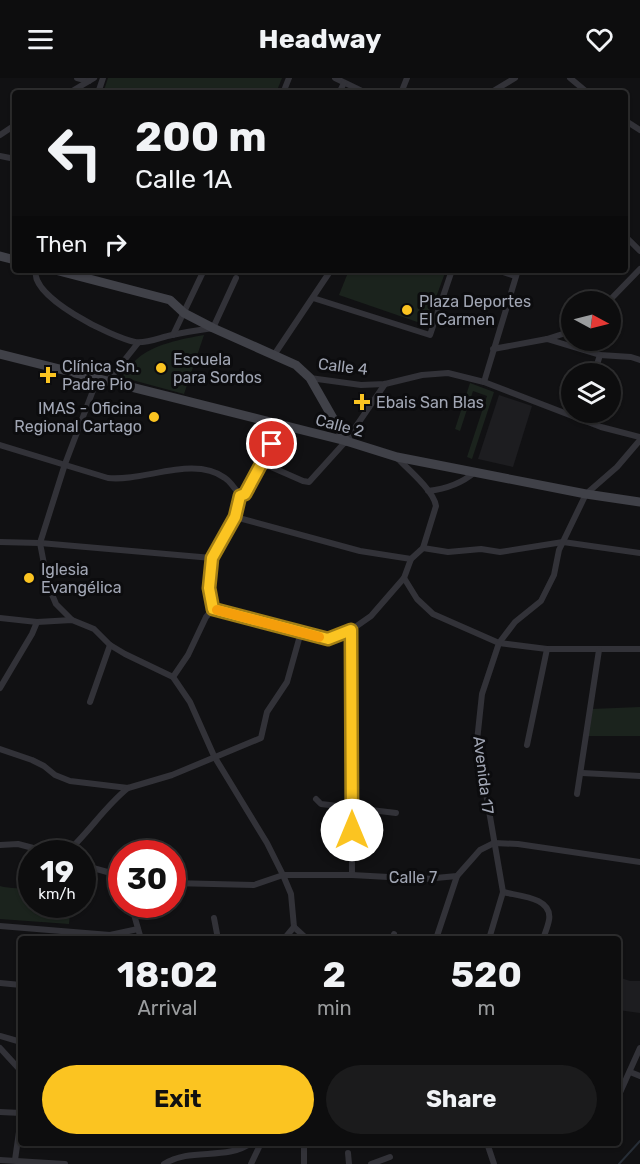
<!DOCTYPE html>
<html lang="en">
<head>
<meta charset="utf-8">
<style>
  body { margin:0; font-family:Rubik,sans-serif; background:#1b1b1c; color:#f1f3f6; height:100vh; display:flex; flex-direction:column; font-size:22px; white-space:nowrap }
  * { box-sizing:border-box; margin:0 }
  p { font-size:20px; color:#9a9c9e }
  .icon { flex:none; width:33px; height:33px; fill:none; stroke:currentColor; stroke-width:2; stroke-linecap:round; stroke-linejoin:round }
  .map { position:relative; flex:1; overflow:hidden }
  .sheet { position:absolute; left:18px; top:858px; width:603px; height:210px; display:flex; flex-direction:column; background:#0d0d0e; border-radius:6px; box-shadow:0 2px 4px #0004,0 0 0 2px #2d2d2e }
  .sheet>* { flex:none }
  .banner { position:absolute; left:12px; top:12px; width:616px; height:183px; border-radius:6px; box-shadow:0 2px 4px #0004,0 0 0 2px #2d2d2e; background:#0d0d0e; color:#f1f3f6; overflow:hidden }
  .needle { width:39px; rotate:97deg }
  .buttons { position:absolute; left:561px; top:213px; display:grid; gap:12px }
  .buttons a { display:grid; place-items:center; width:60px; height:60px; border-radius:50%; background:#0d0d0e; box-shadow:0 2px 4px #0004,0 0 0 2px #2d2d2e; font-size:30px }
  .speed { position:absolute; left:18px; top:762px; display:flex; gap:12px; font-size:30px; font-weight:700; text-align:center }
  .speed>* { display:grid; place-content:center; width:78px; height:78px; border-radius:50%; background:#0d0d0e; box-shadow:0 2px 4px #0004,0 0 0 2px #2d2d2e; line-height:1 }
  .speed small { font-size:15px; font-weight:400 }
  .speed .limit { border:9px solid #d22; background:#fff; color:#111 }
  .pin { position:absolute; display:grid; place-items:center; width:51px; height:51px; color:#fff; margin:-26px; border:3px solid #fff; border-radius:50%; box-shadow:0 2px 6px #0007 }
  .me { position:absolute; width:66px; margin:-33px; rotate:0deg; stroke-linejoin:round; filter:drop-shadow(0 0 4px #0008) }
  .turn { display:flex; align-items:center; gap:21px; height:126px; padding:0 24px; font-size:27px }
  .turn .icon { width:78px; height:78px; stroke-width:2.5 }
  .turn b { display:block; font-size:42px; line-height:51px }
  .then { display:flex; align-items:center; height:57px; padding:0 24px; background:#0003; gap:12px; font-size:22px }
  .eta { display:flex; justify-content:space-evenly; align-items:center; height:102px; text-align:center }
  .eta b { font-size:36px; font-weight:700; line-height:42px }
  .cta { display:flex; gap:12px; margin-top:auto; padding:12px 24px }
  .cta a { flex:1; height:69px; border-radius:36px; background:#fbc421; color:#111; font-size:24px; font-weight:700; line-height:69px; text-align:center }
  .cta a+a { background:#1b1b1c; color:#f1f3f6 }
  header { display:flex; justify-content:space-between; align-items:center; height:78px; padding:0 24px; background:#0d0d0e; font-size:27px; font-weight:700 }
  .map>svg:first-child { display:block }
  .built { fill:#1d1d20 }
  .green { fill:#1b231d }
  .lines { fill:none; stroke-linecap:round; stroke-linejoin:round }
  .stream { stroke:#272e37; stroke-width:2 }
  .street { stroke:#323238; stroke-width:6 }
  .secondary { stroke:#404148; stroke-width:9 }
  .route-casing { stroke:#a37f15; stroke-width:15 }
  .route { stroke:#fbc421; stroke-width:10 }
  .slow { stroke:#f59e0b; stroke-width:10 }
  .poi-dot { fill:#fbc421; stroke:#0c0c0e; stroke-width:2 }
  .labels { text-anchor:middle; stroke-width:6; stroke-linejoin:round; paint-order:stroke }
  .poi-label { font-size:16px; fill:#a1a6b4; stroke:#0c0c0e; text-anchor:start }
  .street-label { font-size:16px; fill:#a1a6b4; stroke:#0c0c0e }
</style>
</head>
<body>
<header><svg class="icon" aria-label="menu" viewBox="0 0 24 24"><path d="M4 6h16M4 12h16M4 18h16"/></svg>Headway<svg class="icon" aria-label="heart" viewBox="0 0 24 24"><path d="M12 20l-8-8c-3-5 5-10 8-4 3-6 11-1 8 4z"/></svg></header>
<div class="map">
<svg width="640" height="1086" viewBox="0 0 640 1086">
  <rect width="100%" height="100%" fill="#111113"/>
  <!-- built -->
  <g class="built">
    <polygon points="499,317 532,328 513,389 478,381"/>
    <polygon points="618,899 630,903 640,903 640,935 618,932"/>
  </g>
  <!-- green -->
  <g class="green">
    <polygon points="108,0 282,0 276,15 103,15"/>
    <polygon points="349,192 446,192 426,247 339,217"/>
    <path d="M204 257 184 316 121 299C126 294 131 286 137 281 154 266 182 261 204 257Z"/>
    <polygon points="470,305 494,314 472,381 467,379 487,318 473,313 460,353 455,351"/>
    <polygon points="640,629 640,658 587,658 591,631"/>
    <path d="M0 808C10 811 24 809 31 814L32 826 71 827 69 846 0 841Z"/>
  </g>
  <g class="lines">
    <!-- stream -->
    <polyline class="stream" points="619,1086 640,1063"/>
    <!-- street -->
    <g class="street">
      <polyline points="77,0 89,3"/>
      <polyline points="335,0 366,15"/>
      <polyline points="570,0 588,15"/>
      <polyline points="69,15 94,0"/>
      <polyline points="98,15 103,0"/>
      <polyline points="283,15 289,0"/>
      <polyline points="339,15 344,5"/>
      <polyline points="401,15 407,0"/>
      <polyline points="490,15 515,0"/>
      <polyline points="626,43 640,52"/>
      <polyline points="0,57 15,47"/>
      <polyline points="0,78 15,81"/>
      <polyline points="626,159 640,173"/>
      <path d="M36 192C29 219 113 260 135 264 146 266 161 259 172 257 185 254 199 252 213 250L236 200"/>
      <polyline points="497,192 515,198"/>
      <polyline points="313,220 430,257 452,192"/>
      <polyline points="608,224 640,191"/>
      <polyline points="173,257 204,192"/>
      <polyline points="547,261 572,253"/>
      <polyline points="493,271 547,261 600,277 631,279 640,282"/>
      <polyline points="274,277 331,192"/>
      <polyline points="594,296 600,277"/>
      <polyline points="310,300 361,307 385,306 422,297 448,295 484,304 601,349 640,359"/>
      <polyline points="107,304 138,265"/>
      <polyline points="484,304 518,192"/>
      <path d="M0 367 108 400C144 404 193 377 225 400 231 404 236 412 240 418"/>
      <polyline points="262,385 303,403 309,404 346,363 385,306"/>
      <path d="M428 413C446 411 461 406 475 394"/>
      <polyline points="235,439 360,473 411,481"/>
      <polyline points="0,464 40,465 212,480"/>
      <polyline points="423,470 448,474 481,471 500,474 563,464 640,475"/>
      <polyline points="404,500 417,521 433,536 499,565 547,571 640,571"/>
      <polyline points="213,531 328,561 351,552"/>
      <polyline points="0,540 37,544 72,542 94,551 110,567 125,576 173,599 190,624 214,678 267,765 283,797 291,816 294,849"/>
      <polyline points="72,542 56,526 48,507 40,465 65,386 97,302"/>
      <polyline points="173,599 188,577 206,539 213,531 209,510 212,480 235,439 240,418 245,416 282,348"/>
      <polyline points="0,610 32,556 37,544"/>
      <polyline points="90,624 110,567"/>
      <polyline points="527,667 547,571"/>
      <polyline points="0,671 32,682 44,688 55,697 70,703 128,710 172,697 261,660 267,634 287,604 301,554"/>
      <polyline points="582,695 640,698"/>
      <polyline points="577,716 599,572"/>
      <polyline points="316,721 321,726 396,735"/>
      <polyline points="0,767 18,766 56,776"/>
      <path d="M65 776C88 756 104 729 128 710"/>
      <polyline points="82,787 122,798"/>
      <path d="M352 797 351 552 371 538 404 500 411 481 423 470 436 428C434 413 408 391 397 380"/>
      <polyline points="172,805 254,807 283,797 352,797 425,801 457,798 480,772 494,765 518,766 640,784"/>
      <path d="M503 814C518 818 553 819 549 842 548 848 545 855 543 861"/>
      <polyline points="131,826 141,861"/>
      <polyline points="214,840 218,861"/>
      <polyline points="0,848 110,857 138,851"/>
      <polyline points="294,849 307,861"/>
      <polyline points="284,861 294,849"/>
      <polyline points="392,861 394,856"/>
      <polyline points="436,861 457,798"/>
      <polyline points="489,861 503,814 477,663 482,616 499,565 515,544 541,523 554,497 559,472 586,416 617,389 640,362"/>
      <polyline points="0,905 21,907"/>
      <polyline points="0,958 21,964"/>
      <polyline points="0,970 21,993"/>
      <polyline points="630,994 640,998"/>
      <polyline points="618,1019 640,970"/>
      <polyline points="0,1034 21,1035"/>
      <polyline points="487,1065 494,1086"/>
      <polyline points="348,1075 349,1086"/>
      <polyline points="0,1082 65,1086"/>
      <polyline points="15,1082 21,1040"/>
      <path d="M164 1086C191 1069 226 1083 251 1065"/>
      <polyline points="251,1086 261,1065"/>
      <polyline points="304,1086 304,1065"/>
      <polyline points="371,1086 390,1079"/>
    </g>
    <!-- secondary -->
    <g class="secondary">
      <polyline points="0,178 15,182"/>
      <polyline points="55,192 170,222 184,235 213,250 296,287 310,300 346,363"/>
      <polyline points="0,276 346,363 397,379 586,416 640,424"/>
    </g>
  </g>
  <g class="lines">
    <!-- route casing -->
    <g class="route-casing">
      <polyline id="route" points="272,366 245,416 240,418 235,439 212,480 209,510 213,531 328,561 351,552 352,752"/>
    </g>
    <!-- route -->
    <use href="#route" class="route"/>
    <!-- slow -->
    <polyline class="slow" points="217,532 319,559"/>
  </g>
  <!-- markers -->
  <g class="poi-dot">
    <circle cx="407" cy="232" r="6"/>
    <circle cx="161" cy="290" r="6"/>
    <path d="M45 288h6v6h6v6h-6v6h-6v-6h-6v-6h6z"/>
    <path d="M359 315h6v6h6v6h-6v6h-6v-6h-6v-6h6z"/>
    <circle cx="154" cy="339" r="6"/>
    <circle cx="29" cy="500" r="6"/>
  </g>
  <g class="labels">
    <!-- poi labels -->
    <g class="poi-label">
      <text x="419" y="229">Plaza Deportes<tspan x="419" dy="18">El Carmen</tspan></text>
      <text x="173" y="287">Escuela<tspan x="173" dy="18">para Sordos</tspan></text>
      <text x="62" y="294">Clínica Sn.<tspan x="62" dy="18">Padre Pio</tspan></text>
      <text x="376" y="330">Ebais San Blas</text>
      <text x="142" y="336" text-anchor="end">IMAS - Oficina<tspan x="142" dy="18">Regional Cartago</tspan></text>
      <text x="41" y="497">Iglesia<tspan x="41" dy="18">Evangélica</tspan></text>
    </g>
    <!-- street labels -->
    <g class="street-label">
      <text transform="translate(343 288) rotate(7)" y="6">Calle 4</text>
      <text transform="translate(340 347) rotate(15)" y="6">Calle 2</text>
      <text transform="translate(484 697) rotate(83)" y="6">Avenida 17</text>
      <text x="413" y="805">Calle 7</text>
    </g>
  </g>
</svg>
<div class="buttons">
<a><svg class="needle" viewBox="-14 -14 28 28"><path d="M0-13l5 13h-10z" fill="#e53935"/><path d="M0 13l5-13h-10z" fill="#9a9c9e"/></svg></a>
<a><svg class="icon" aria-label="layers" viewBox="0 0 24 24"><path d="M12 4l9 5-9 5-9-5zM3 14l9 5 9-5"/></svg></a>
</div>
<div class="speed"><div>19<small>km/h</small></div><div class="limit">30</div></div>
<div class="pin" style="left:272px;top:366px;background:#d93025"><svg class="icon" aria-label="arrive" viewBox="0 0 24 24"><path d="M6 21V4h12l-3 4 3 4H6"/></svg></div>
<svg class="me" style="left:352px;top:752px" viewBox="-20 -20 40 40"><circle r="19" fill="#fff"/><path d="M0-13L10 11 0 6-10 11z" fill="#fbc421"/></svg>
<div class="banner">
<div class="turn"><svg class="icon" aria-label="left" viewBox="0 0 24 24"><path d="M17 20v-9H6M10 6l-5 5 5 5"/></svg><div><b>200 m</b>Calle 1A</div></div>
<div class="then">Then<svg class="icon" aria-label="right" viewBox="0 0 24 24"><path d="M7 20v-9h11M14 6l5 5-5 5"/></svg></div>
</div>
<section class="sheet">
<div class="eta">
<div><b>18:02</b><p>Arrival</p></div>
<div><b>2</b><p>min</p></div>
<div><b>520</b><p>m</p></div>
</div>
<div class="cta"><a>Exit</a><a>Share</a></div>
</section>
</div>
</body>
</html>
